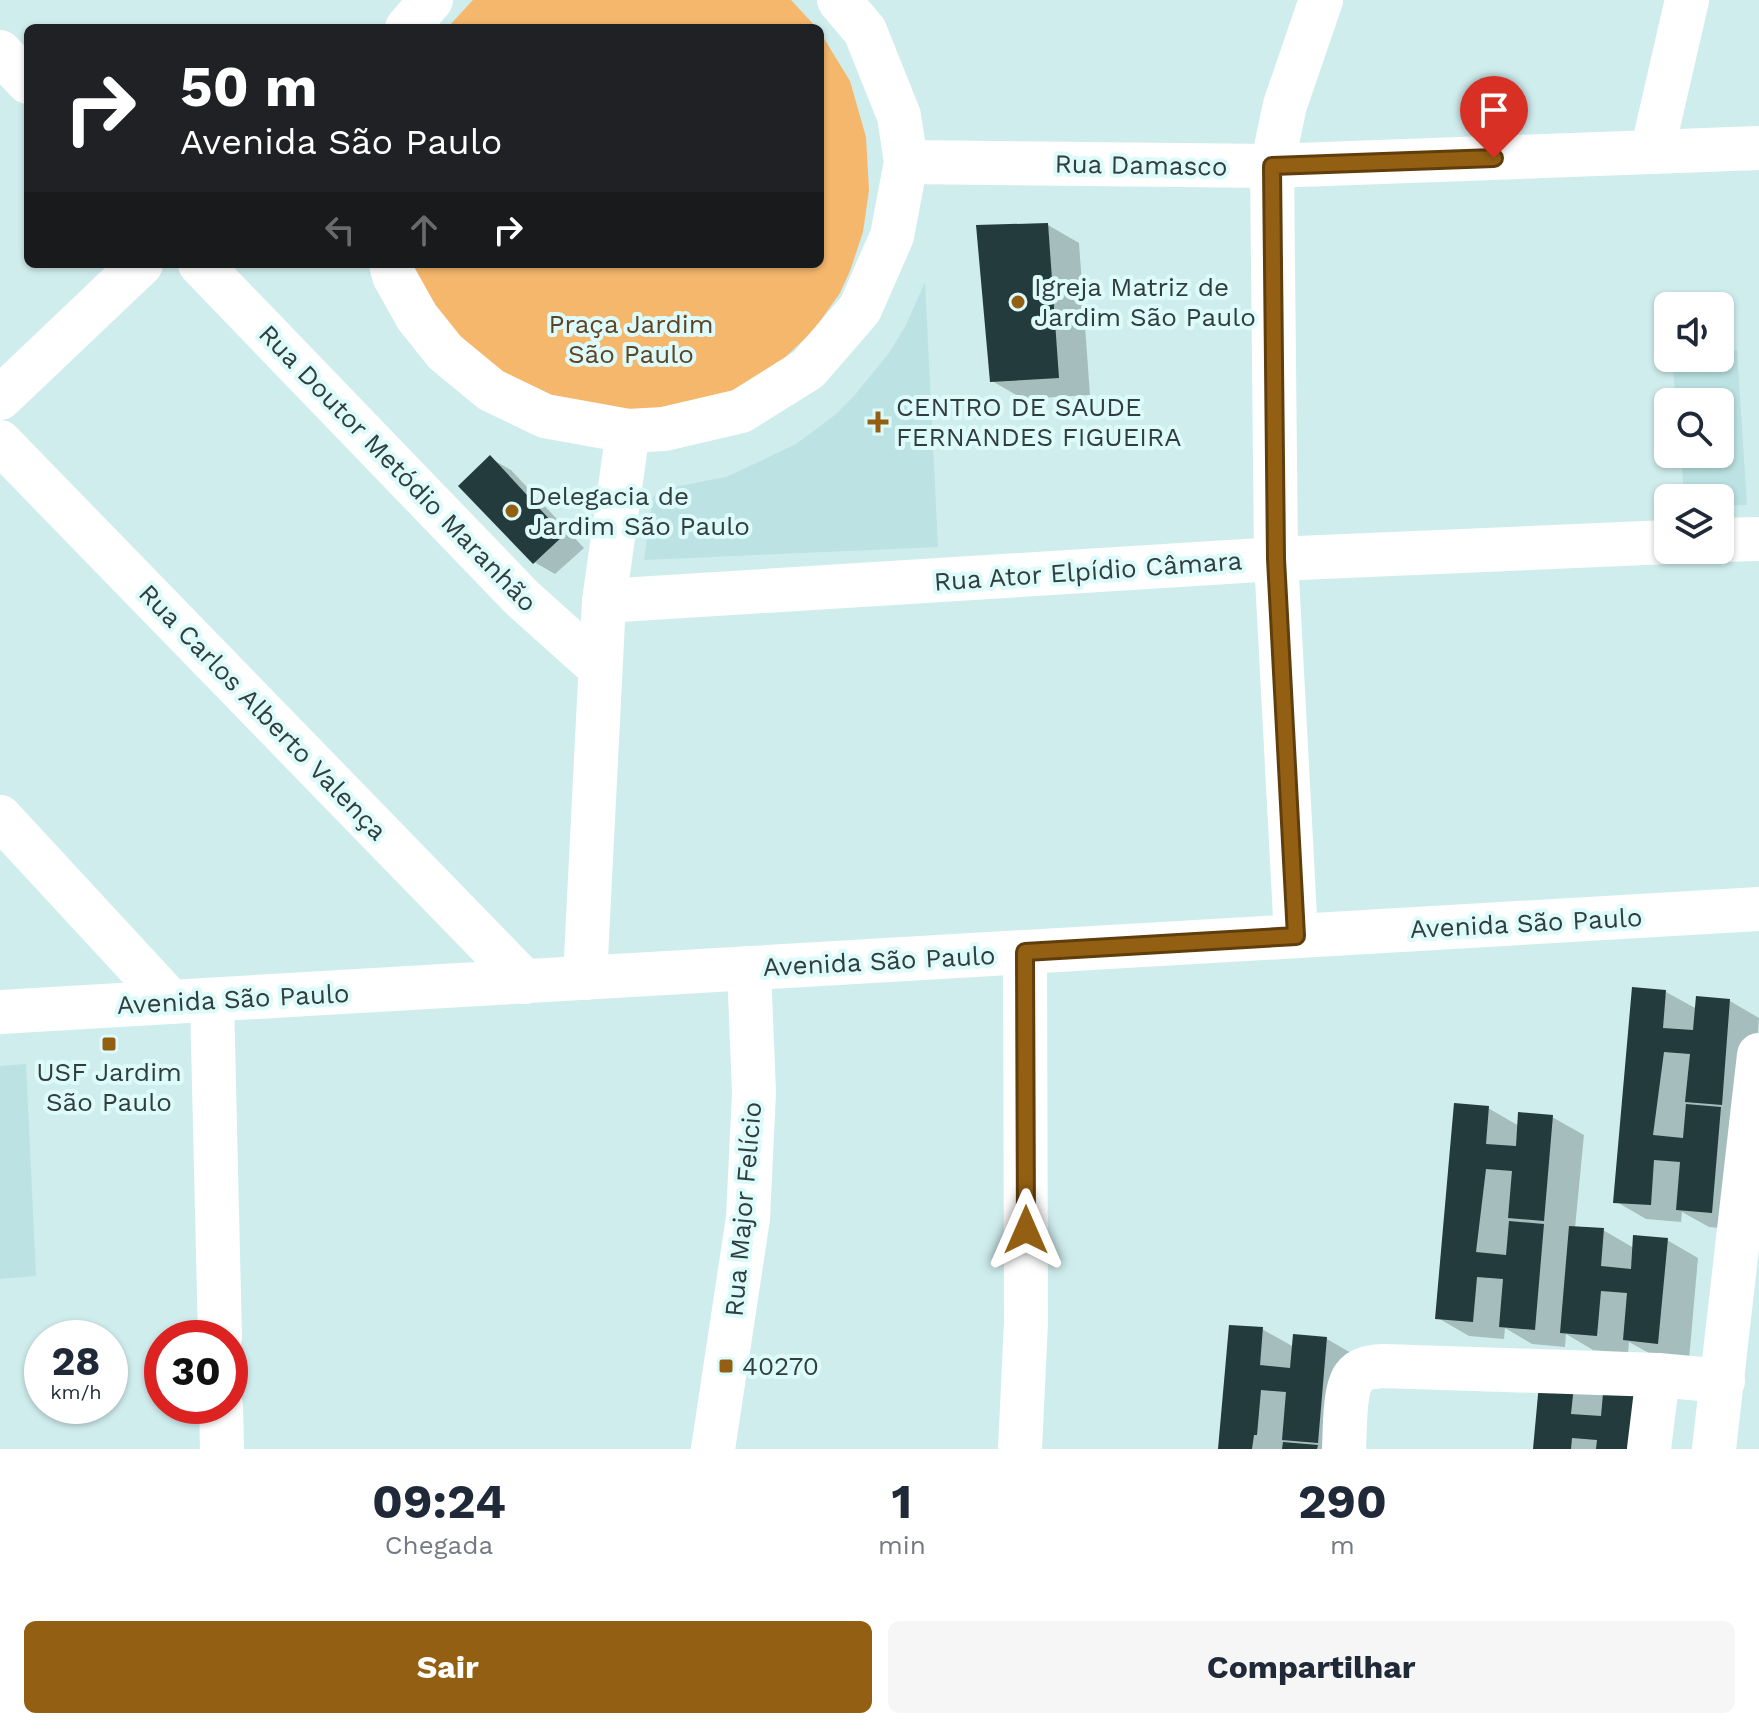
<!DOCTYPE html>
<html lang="pt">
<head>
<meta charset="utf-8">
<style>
  body { margin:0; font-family:"Work Sans",sans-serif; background:#f6f6f7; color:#1f2937; height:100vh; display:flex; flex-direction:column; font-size:30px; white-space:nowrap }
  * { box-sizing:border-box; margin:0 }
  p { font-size:26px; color:#747a83 }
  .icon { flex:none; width:44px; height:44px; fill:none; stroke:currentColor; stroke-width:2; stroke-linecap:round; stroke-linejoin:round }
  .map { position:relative; height:1449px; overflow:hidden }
  .drawer { display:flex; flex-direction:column; background:#fff; flex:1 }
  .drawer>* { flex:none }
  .hud { position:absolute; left:24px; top:24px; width:800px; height:244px; border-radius:12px; box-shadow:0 2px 6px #0004; background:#202124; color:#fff; overflow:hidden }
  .controls { position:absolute; left:1654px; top:292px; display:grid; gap:16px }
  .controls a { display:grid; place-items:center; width:80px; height:80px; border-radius:12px; background:#fff; box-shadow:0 2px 6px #0004; font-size:40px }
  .speed { position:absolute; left:24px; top:1320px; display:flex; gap:16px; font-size:40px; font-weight:700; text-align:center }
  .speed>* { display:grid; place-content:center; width:104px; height:104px; border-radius:50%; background:#fff; box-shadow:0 2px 6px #0004; line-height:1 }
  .speed small { font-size:20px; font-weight:400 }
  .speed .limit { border:12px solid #d22; background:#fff; color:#111 }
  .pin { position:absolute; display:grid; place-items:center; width:68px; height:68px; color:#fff; margin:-82px -34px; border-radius:50% 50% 50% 0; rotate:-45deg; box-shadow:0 0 8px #0007 }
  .pin .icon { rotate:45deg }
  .me { position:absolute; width:88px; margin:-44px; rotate:0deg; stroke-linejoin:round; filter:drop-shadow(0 0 6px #0008) }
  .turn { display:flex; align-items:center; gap:28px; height:168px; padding:0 24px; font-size:36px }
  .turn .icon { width:104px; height:104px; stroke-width:2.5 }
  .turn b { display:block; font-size:56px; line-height:68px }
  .lanes { display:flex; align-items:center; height:76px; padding:0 24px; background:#0003; justify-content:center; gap:40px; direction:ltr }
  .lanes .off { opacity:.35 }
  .eta { display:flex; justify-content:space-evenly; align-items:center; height:136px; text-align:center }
  .eta b { font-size:48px; font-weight:700; line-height:56px }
  .primary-button { display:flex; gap:16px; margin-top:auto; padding:16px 24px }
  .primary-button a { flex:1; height:92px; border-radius:12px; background:#936013; color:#fff; font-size:32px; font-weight:700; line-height:92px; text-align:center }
  .primary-button a+a { background:#f6f6f7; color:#1f2937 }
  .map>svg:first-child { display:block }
  .built { fill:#bce2e3 }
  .green { fill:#f4b76c }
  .shadow { fill:#0003 }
  .building { fill:#233b3c }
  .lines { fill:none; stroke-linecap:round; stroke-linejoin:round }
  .minor { stroke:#fff; stroke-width:44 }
  .major { stroke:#fff; stroke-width:44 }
  .route-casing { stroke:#603e0c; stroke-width:20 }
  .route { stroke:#936013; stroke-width:14 }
  .poi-dot { fill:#936013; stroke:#ddfbfb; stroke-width:3 }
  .labels { text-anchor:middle; stroke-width:8; stroke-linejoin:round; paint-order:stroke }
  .street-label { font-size:26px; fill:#323e3e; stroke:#ddfbfb }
  .poi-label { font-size:26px; fill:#323e3e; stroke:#ddfbfb; text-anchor:start }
  .park-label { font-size:26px; fill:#5f4423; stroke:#ddfbfb }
</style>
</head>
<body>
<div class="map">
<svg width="1759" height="1449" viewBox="0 0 1759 1449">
  <rect width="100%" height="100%" fill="#d0edee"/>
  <!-- built -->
  <g class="built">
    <polygon points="925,282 938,547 644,560 653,497 663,489 726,477 750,466 796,444 835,415 854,396 889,353 906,325"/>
    <polygon points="1737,350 1747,505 1720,506 1720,498 1684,498 1681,454 1720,454 1720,402 1676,402 1672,358 1720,358 1720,351"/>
    <polygon points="26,1064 36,1276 0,1279 0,1066"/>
  </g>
  <!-- green -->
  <g class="green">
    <polygon points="473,0 791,0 817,28 447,28"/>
    <polygon points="820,32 850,81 866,137 869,190 863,232 850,271 840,293 813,331 780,362 727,394 627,414 523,388 449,329 411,264 820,264"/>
  </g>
  <!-- shadow -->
  <g class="shadow">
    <polygon points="1048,225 1079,243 1090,395 1023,399 992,381"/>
    <polygon points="490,458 511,470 584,548 555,574 534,562"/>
    <polygon points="1666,992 1697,1009 1730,1001 1759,1018 1742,1230 1709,1227 1682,1212 1681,1222 1646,1219 1615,1201"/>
    <polygon points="1488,1108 1519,1126 1552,1117 1584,1135 1575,1228 1603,1230 1634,1248 1667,1240 1698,1258 1689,1360 1656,1357 1629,1342 1628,1353 1593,1350 1566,1334 1565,1347 1532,1344 1505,1328 1504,1339 1469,1336 1438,1318"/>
    <polygon points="1262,1329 1294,1347 1327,1339 1358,1357 1350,1449 1219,1449"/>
    <polygon points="1542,1375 1605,1396 1665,1449 1535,1449"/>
  </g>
  <!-- building -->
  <g class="building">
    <polygon points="1048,223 1059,378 990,382 976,225"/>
    <polygon points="490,455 564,535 533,564 458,486"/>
    <polygon points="1632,987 1666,990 1663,1028 1693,1030 1696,996 1730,999 1722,1105 1685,1102 1690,1054 1664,1052 1653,1135 1683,1138 1686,1104 1721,1107 1712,1213 1676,1210 1680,1162 1654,1160 1651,1205 1613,1203"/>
    <polygon points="1454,1103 1489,1106 1486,1144 1516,1146 1518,1112 1553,1115 1544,1221 1508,1218 1512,1171 1486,1169 1476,1252 1506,1255 1509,1221 1544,1224 1535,1330 1499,1327 1503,1279 1477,1277 1473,1322 1435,1319"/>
    <polygon points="1569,1226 1604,1228 1601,1266 1631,1269 1633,1235 1668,1238 1658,1344 1623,1340 1627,1293 1601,1291 1597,1336 1560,1333"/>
    <polygon points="1229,1325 1263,1327 1260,1365 1290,1368 1293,1334 1327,1337 1318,1443 1282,1440 1286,1392 1261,1390 1257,1435 1254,1435 1252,1449 1218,1449"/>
    <polygon points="1540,1373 1575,1376 1571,1414 1601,1416 1604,1382 1639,1385 1633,1449 1596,1449 1597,1440 1572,1438 1571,1449 1533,1449"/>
    <polygon points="1283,1442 1318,1445 1317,1449 1282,1449"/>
  </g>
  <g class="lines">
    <!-- minor -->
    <g class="minor">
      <polyline points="407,28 431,0"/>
      <polyline points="0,52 28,82"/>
      <polyline points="1652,152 1687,0"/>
      <polyline points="906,162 1272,166 1759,148"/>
      <polyline points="200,264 522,598 600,668"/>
      <polyline points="391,264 394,276 417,317 445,352 491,390 545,416 628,431 664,429 741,411 808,369 860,309 892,236 906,162 899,116 865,31 839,0"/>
      <polyline points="0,398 141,264"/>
      <polyline points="0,442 525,982"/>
      <polyline points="1720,540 1759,539"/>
      <polyline points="604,601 1276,559 1668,542"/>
      <polyline points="0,817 171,1002"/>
      <polyline points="1296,936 1276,559 1272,166 1285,105 1321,0"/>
      <polyline points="585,978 604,601 628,431"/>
      <polyline points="212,1000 220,1338"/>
      <polyline points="221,1406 222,1449"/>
      <polyline points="713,1449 748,1218 754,1093 749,968"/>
      <polyline points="1020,1449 1026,1322 1025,952"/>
      <path d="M1344 1449C1345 1432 1344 1390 1354 1377 1361 1367 1373 1367 1384 1366L1658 1375 1723 1381"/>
      <polyline points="1649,1449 1658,1375"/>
      <polyline points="1714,1449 1759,1055"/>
    </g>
    <!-- major -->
    <polyline class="major" points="0,1012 1759,909"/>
  </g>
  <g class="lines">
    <!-- route casing -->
    <g class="route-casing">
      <polyline id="route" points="1026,1230 1025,952 1296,936 1276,559 1272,166 1494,158"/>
    </g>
    <!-- route -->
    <use href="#route" class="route"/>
  </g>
  <!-- markers -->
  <g class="poi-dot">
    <circle cx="1018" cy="302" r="8"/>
    <path d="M874 410h8v8h8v8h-8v8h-8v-8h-8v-8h8z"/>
    <circle cx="512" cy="511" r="8"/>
    <rect x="101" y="1036" width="16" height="16" rx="4"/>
    <rect x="718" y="1358" width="16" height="16" rx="4"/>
  </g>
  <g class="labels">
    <!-- street labels -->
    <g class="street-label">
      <text transform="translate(1141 165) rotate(1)" y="9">Rua Damasco</text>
      <text transform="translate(398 468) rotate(46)" y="9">Rua Doutor Metódio Maranhão</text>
      <text transform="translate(1088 571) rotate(-4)" y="9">Rua Ator Elpídio Câmara</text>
      <text transform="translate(263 712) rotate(46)" y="9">Rua Carlos Alberto Valença</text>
      <text transform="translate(1526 923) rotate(-3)" y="9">Avenida São Paulo</text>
      <text transform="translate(879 961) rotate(-3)" y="9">Avenida São Paulo</text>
      <text transform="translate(233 999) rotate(-3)" y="9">Avenida São Paulo</text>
      <text transform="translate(743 1209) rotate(-85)" y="9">Rua Major Felício</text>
    </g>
    <!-- poi labels -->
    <g class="poi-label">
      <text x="1034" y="296">Igreja Matriz de<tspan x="1034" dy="30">Jardim São Paulo</tspan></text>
      <text x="896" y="416">CENTRO DE SAUDE<tspan x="896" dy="30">FERNANDES FIGUEIRA</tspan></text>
      <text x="528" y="505">Delegacia de<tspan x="528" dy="30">Jardim São Paulo</tspan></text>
      <text x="109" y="1081" text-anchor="middle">USF Jardim<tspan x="109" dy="30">São Paulo</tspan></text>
      <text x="742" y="1375">40270</text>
    </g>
    <!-- park labels -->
    <g class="park-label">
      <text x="631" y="333">Praça Jardim<tspan x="631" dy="30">São Paulo</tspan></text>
    </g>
  </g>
</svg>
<div class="controls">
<a><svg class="icon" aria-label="sound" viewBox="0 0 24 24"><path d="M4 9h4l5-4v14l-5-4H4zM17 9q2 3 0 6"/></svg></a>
<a><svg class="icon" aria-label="search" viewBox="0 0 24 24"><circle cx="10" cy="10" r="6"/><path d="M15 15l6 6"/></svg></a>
<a><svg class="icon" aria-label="layers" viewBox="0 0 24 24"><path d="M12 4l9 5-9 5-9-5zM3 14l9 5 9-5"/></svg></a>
</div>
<div class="speed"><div>28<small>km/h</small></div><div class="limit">30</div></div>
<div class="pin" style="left:1494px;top:158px;background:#d93025"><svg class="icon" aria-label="arrive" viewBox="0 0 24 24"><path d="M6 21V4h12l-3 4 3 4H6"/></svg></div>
<svg class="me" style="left:1026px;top:1230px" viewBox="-20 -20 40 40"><path d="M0-17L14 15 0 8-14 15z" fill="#936013" stroke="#fff" stroke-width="4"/></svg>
<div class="hud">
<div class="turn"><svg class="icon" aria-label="right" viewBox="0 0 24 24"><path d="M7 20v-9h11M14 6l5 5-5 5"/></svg><div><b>50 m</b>Avenida São Paulo</div></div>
<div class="lanes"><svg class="icon off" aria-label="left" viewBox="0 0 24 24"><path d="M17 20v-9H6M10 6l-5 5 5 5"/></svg><svg class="icon off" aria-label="ahead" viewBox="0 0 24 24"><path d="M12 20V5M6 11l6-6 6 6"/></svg><svg class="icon" aria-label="right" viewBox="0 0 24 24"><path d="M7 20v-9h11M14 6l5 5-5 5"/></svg></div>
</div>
</div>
<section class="drawer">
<div class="eta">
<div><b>09:24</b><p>Chegada</p></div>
<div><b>1</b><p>min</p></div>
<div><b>290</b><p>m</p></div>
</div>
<div class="primary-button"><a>Sair</a><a>Compartilhar</a></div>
</section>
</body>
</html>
